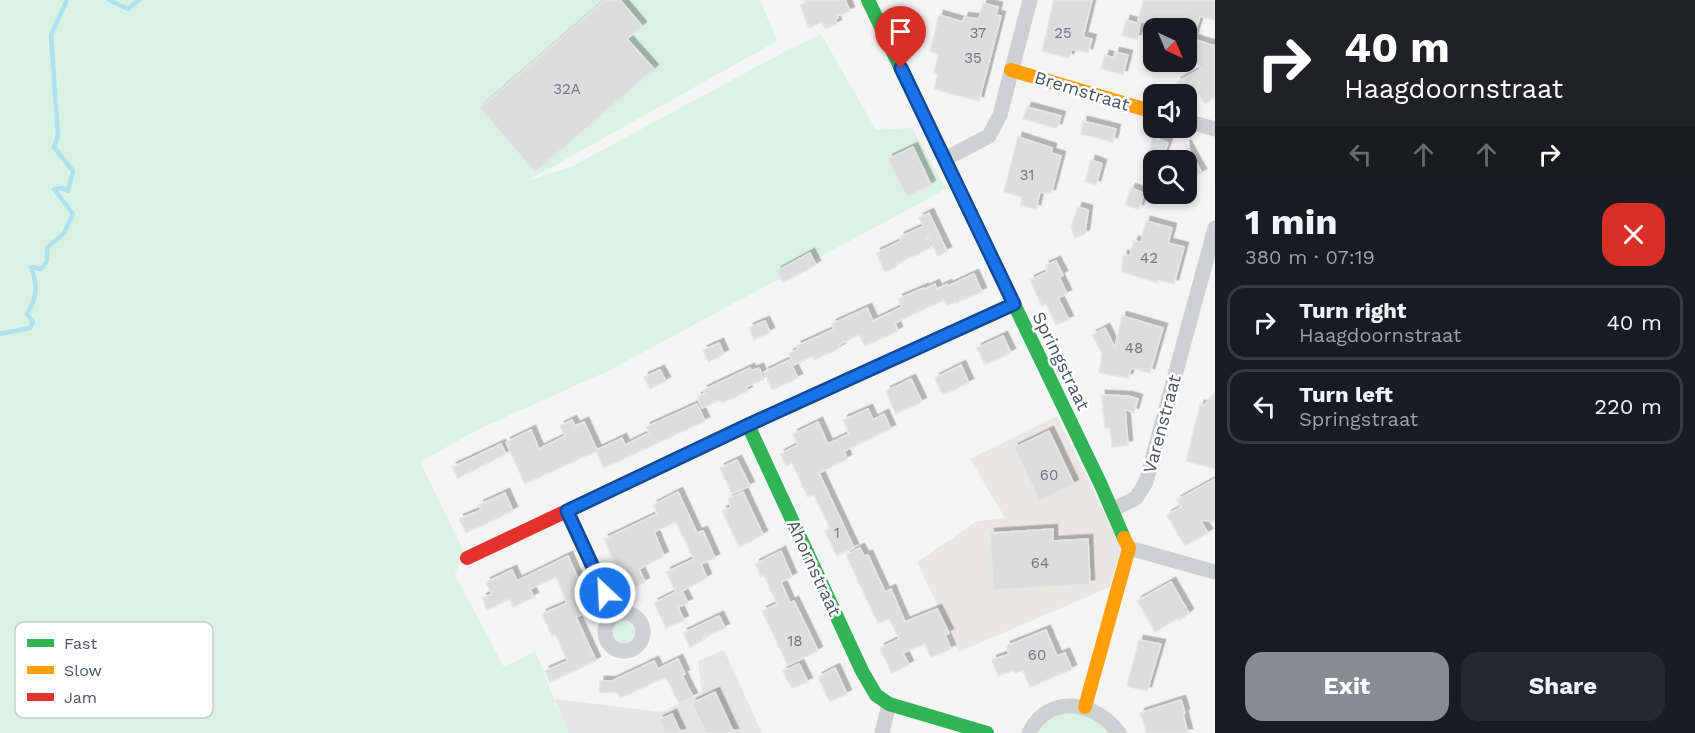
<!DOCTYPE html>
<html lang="en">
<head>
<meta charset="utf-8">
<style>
  body { margin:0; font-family:"Work Sans",sans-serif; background:#242831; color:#f1f3f6; height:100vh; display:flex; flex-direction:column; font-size:22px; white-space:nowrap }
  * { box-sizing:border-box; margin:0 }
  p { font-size:20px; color:#9ea1a6 }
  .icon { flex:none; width:33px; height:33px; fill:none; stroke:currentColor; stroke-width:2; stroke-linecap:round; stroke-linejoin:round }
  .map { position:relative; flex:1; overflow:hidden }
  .panel { display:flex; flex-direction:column; background:#171b24; width:480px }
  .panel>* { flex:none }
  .top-card { background:#202124; color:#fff; overflow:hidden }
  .needle { width:39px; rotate:136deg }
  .buttons { position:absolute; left:1143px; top:18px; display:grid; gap:12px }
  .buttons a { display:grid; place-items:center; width:54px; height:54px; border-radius:12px; background:#171b24; box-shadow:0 3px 9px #0003; font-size:30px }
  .pin { position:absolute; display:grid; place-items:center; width:51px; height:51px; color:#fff; margin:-62px -26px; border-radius:50% 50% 50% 0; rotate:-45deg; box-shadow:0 0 6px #0007 }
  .pin .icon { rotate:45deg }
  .me { position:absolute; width:66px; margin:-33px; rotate:335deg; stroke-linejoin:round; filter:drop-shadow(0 0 4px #0008) }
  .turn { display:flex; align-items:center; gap:21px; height:126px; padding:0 30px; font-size:27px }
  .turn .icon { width:78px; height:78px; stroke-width:2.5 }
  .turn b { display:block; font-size:42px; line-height:51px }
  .lanes { display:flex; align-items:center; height:57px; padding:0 30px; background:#0003; justify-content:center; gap:30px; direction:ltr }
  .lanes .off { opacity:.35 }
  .round { display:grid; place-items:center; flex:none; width:63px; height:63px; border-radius:18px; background:#242831 }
  .headline { display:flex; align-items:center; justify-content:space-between; height:102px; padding:0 30px }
  h1 { font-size:36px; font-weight:700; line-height:45px }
  .cta { display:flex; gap:12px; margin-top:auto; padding:12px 30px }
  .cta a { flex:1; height:69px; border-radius:18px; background:#868d94; color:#fff; font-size:24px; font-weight:700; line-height:69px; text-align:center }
  .cta a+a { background:#242831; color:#f1f3f6 }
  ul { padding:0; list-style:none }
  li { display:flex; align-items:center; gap:18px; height:75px; margin:0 12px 9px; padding:0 18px; border:3px solid #363941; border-radius:18px }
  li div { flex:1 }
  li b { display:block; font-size:22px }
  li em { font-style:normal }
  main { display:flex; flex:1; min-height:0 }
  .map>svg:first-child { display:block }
  .commercial { fill:#e8e7e3 }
  .education { fill:#e6e5e6 }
  .green { fill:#d9f2e3 }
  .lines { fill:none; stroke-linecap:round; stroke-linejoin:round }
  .stream { stroke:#aee2f0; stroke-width:4.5 }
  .building { fill:#ddddde; stroke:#e5e6e7; stroke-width:1.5; filter:url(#shadow) }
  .street { stroke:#ced0d2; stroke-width:15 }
  .fast { stroke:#30b455; stroke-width:14 }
  .slow { stroke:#ff9f0a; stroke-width:14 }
  .jam { stroke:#e5322d; stroke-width:14 }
  .route-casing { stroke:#114b97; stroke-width:15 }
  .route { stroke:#1a73e8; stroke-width:10 }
  .labels { text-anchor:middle; stroke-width:5; stroke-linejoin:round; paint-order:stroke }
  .number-label { font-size:15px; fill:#707881 }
  .street-label { font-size:18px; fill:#4a5661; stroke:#fff }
  .key { fill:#fff; stroke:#c9ccd0; stroke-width:1.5 }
  .key-label { font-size:16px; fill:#4a5661 }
</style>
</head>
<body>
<main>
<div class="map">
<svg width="1215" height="733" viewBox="0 0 1215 733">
  <defs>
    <filter id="shadow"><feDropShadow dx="4.5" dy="-4.5" stdDeviation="0" flood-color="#0004"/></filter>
  </defs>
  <rect width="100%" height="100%" fill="#f4f4f4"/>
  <!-- commercial -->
  <polygon class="commercial" points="1057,416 1121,548 1110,587 959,652 917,562 977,521 1005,518 970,459"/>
  <!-- education -->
  <polygon class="education" points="724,650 762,733 568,733 555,699 662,712 702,693 698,661"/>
  <!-- green -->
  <g class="green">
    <polygon points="0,0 760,0 777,41 527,181 573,166 784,52 821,34 876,130 912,128 946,189 610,370 479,429 420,462 463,550 455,575 504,667 535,651 568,733 0,733"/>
    <circle cx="624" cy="632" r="12"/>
    <polygon points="1064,712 1094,716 1111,733 1034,733 1046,720"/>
  </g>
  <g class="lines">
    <!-- stream -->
    <g class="stream">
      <polyline points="109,0 128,9 139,0"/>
      <path d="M0 334 30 328 33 322 27 314C38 295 38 287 31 267L41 269 47 261V248L64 233 73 214 54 189 62 188 68 191 73 171 54 147 58 136 51 35 67 0"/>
    </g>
  </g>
  <!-- building -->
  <g class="building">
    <polygon points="605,0 620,0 642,26 627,39 654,69 535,172 480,108"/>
    <polygon points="804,0 845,0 850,11 837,16 838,18 835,19 837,24 825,29 822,22 809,28 800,5 806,3"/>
    <polygon points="1054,0 1092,0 1083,37 1092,39 1088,53 1072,49 1069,58 1042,51"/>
    <polygon points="1143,0 1215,0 1215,20 1200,16 1193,39 1215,46 1215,98 1205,104 1196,88 1184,94 1177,82 1201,69 1192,54 1186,50 1186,28 1168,28 1138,21"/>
    <polygon points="983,3 998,7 996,15 1001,16 979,101 934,89 938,74 934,72 939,54 930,52 939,15 963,22 964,17 979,19"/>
    <polygon points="1126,20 1140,24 1137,39 1122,36"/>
    <polygon points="1115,52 1128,55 1123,75 1101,68 1105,55 1114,58"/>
    <polygon points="1027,107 1061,116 1057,128 1023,119"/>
    <polygon points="1083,121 1116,129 1113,142 1081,134"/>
    <polygon points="1018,137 1052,148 1051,153 1061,156 1051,194 1040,192 1036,209 1020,205 1022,197 1004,192"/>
    <polygon points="1153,137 1168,143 1162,159 1147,154"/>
    <polygon points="1186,144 1202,173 1186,181"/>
    <polygon points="913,147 931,185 907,197 888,159"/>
    <polygon points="1091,160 1102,164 1096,185 1085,182"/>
    <polygon points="1131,188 1144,193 1139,209 1125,205"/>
    <polygon points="1078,207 1088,210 1085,234 1075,238 1071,227"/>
    <polygon points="929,213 947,251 938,256 928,236 926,237 931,248 896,264 897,266 885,272 876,253 901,241 900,237 924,226 919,218"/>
    <polygon points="1146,221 1172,228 1168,243 1184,247 1174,284 1158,280 1158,283 1122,272 1123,255 1130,256 1134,241 1141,242"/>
    <polygon points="810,253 816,265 783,283 777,271"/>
    <polygon points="1056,261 1063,275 1059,277 1067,294 1058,298 1069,320 1056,325 1046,304 1042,306 1030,280 1047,272 1045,266"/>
    <polygon points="974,274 982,292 956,303 956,301 947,306 944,300 920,311 895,323 898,331 865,346 859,335 838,345 840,348 814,360 813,356 794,365 789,354 798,349 797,346 834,329 832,324 867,308 873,321 902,307 898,299 924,288 925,289 935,284 937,289 947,284 948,286"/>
    <polygon points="1122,316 1163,328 1150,373 1131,368 1128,378 1099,373 1102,353 1092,335 1105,328 1115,348"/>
    <polygon points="765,321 770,332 754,340 749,328"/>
    <polygon points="1003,336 1011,353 985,365 977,348"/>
    <polygon points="719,343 724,354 709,362 703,350"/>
    <polygon points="789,360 798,378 772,390 764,372"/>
    <polygon points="961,365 969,383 943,395 935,378"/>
    <polygon points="750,368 751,371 759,368 764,379 746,387 748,391 722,403 720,400 702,408 697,397 705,393 703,390"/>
    <polygon points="660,370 666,381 650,389 644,377"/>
    <polygon points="911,379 922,402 896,414 886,391"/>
    <polygon points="1215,394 1215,469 1186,461 1200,405 1203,406"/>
    <polygon points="1101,395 1128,396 1138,399 1134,413 1125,409 1128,445 1112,447 1110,428 1105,428"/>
    <polygon points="697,404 705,421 604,468 596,451 525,484 506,442 531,430 539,449 565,436 560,426 572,420 575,426 584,422 597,450 622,438 625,445 649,433 646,427"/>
    <polygon points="868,409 873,420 884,414 891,429 844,451 847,459 819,473 854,548 837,556 825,531 830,528 814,495 808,497 792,463 786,466 780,454 798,445 793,434 818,422 828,444 849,434 843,420"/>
    <polygon points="1049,431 1074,484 1040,501 1014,448"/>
    <polygon points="501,444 506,454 458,478 452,467"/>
    <polygon points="737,460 750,486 732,494 720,468"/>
    <polygon points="1215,479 1215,522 1200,520 1208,533 1185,546 1167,515 1181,507 1177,500"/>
    <polygon points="678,492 697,533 703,531 715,558 701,564 707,578 682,591 688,603 678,607 684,620 666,628 654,603 676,592 666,572 694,559 676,522 654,532 664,556 639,569 645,582 628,590 604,539 657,514 653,505"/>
    <polygon points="743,492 763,535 739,547 722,511 731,507 728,499"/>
    <polygon points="505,493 513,511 466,533 459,519 481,510 479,505"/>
    <polygon points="1053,529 1053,541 1088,539 1090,584 993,590 990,533"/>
    <polygon points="860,548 864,556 868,555 885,592 891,589 905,622 937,609 949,633 945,635 951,649 931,657 925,643 903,653 909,665 892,673 880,648 899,639 889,618 878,623 846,555"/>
    <polygon points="781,551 792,577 781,582 790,603 794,601 818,651 788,665 762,611 777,604 764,575 761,577 755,564"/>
    <polygon points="568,556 592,610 576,617 596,661 550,682 545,671 568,661 555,634 552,636 542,614 567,603 556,577 530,589 534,597 513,607 510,599 487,610 482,598 492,594 486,582 512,570 517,581"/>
    <polygon points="1171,582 1189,613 1179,621 1177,619 1155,632 1137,601"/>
    <polygon points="719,616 725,628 703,638 704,640 690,647 683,633"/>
    <polygon points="1046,630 1057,656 1065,653 1072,669 1030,687 1023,670 1015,673 1014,670 998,676 992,660 1009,654 1006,646"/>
    <polygon points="1139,640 1161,644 1147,691 1127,686"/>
    <polygon points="678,659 685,674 682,675 693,697 679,703 666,677 620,698 619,693 599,692 600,681 612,681 654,661 658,669"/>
    <polygon points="799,664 808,682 792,688 783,671"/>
    <polygon points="835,668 847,694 830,702 818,677"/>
    <polygon points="715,692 734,733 706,733 692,703"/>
    <polygon points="1181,700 1185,713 1183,714 1188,733 1147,733 1140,713"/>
    <polygon points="672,714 681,733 665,733 659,720"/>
  </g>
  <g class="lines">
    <!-- street -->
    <g class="street">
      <polyline points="1186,121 1215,129"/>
      <polyline points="945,159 989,136 1000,115 1030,0"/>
      <polyline points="1112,510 1136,498 1146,482 1215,228"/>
      <polyline points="567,511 615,614"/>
      <polyline points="1129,548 1215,572"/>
      <circle cx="624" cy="632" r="19"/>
      <polyline points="882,733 889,704"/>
      <path d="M1029 733C1048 693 1096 701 1119 733"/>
    </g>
    <!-- fast -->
    <g class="fast">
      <polyline points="868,0 1101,485 1124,538"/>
      <polyline points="772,414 1014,304"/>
      <polyline points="748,425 862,671 876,695 889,704 987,733"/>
    </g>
    <!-- slow -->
    <g class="slow">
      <polyline points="1011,70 1154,112"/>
      <polyline points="1085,707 1129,548 1124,538"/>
    </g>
    <!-- jam -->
    <polyline class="jam" points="467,558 772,414"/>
  </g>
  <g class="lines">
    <!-- route casing -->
    <g class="route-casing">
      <polyline id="route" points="605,593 567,511 748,425 1014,304 901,68"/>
    </g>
    <!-- route -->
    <use href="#route" class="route"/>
  </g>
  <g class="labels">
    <!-- number labels -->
    <g class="number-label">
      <text x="978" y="38">37</text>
      <text x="1063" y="38">25</text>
      <text x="973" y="63">35</text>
      <text x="567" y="94">32A</text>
      <text x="1027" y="180">31</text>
      <text x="1149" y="263">42</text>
      <text x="1134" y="353">48</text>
      <text x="1049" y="480">60</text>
      <text x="837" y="538">1</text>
      <text x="1040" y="568">64</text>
      <text x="795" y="646">18</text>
      <text x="1037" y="660">60</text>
    </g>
    <!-- street labels -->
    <g class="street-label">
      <text transform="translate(1082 91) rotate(17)" y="6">Bremstraat</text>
      <text transform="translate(1061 361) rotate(64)" y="6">Springstraat</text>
      <text transform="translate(1162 424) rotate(-75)" y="6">Varenstraat</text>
      <text transform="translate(814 568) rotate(65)" y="6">Ahornstraat</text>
    </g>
  </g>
  <!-- legend -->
  <rect x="15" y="622" width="198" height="96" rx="9" class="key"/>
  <rect x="27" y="639" width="27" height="8" fill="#30b455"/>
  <rect x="27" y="666" width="27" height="8" fill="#ff9f0a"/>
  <rect x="27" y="693" width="27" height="8" fill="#e5322d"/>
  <g class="key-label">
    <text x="64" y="649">Fast</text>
    <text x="64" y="676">Slow</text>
    <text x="64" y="703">Jam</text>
  </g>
</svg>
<div class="buttons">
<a><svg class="needle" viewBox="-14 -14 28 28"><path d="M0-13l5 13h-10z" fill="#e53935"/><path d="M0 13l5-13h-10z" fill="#9ea1a6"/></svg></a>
<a><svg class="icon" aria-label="sound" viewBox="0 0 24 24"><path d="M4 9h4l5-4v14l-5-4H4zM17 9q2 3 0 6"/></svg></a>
<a><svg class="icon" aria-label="search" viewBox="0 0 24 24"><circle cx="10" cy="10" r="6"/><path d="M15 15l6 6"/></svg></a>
</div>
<div class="pin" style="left:901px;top:68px;background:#d93025"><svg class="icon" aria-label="arrive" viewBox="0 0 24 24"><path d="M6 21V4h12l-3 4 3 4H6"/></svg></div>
<svg class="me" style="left:605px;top:593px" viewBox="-20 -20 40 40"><circle r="17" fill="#1a73e8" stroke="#fff" stroke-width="3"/><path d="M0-11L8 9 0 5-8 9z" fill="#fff"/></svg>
</div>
<section class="panel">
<div class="top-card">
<div class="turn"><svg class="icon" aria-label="right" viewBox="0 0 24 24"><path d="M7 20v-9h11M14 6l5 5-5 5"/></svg><div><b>40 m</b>Haagdoornstraat</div></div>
<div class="lanes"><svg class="icon off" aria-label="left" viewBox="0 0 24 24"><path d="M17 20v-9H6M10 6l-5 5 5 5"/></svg><svg class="icon off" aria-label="ahead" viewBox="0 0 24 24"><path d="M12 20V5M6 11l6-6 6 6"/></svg><svg class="icon off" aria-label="ahead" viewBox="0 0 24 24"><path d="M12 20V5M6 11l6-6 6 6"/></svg><svg class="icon" aria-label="right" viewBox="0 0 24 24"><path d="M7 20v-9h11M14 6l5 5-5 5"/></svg></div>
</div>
<div class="headline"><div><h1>1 min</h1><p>380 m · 07:19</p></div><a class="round" style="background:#d93025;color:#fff"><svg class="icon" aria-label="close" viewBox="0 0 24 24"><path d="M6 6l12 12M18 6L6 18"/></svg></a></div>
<ul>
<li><svg class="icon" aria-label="right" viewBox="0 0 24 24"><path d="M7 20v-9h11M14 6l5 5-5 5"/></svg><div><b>Turn right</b><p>Haagdoornstraat</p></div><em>40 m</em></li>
<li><svg class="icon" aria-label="left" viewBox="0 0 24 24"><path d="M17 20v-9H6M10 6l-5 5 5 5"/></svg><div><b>Turn left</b><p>Springstraat</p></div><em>220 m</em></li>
</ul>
<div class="cta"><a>Exit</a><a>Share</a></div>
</section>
</main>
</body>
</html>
